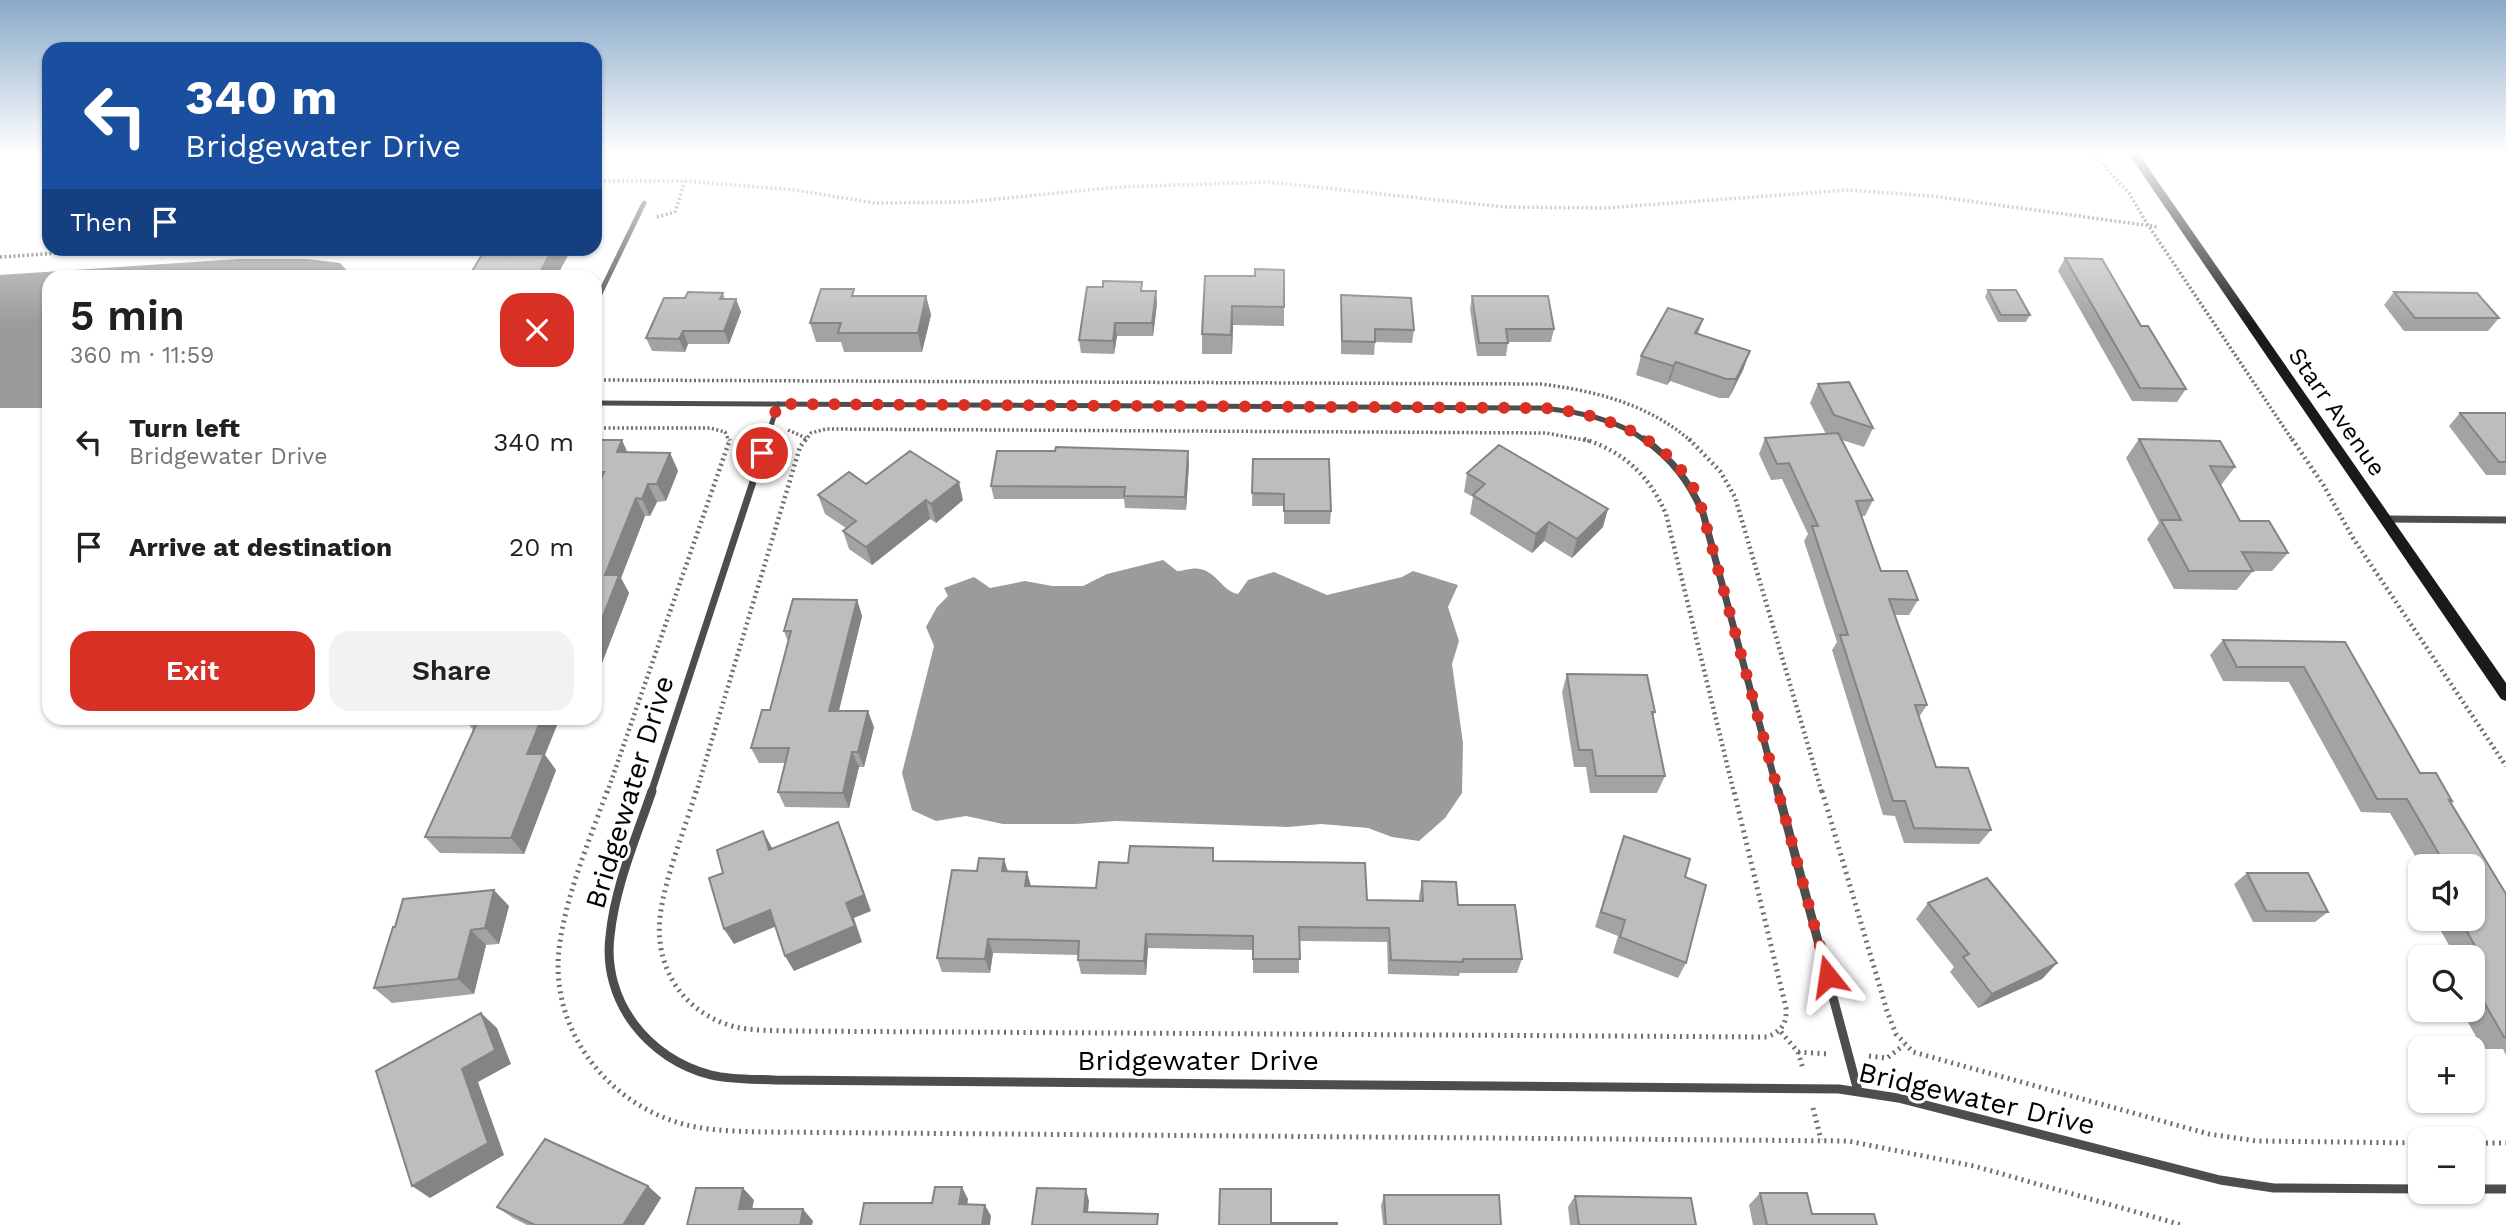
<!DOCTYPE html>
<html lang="en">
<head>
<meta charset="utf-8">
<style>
  body { margin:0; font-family:"Work Sans",sans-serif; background:#f2f2f2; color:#202124; height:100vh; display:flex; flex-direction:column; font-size:26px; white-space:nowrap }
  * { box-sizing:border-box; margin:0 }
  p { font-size:23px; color:#757577 }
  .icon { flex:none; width:38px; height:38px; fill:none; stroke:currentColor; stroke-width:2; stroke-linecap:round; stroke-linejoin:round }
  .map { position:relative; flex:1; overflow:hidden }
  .details { position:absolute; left:42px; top:270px; width:560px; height:455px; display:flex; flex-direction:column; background:#fff; border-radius:21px; box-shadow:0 2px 5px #0004 }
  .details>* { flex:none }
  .top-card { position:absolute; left:42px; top:42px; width:560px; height:214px; border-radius:21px; box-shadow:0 2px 5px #0004; background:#1a4fa0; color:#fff; overflow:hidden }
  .buttons { position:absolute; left:2408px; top:854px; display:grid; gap:14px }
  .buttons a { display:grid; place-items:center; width:77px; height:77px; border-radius:14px; background:#fff; box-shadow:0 2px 5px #0004; font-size:35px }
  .pin { position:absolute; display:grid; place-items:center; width:60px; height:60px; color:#fff; margin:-30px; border:4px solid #fff; border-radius:50%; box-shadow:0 2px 7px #0007 }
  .me { position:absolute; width:77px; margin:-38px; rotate:345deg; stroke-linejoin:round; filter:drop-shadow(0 0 5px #0008) }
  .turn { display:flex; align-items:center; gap:24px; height:147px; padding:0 28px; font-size:32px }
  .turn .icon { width:91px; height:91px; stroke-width:2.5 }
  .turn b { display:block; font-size:49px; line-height:60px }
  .then { display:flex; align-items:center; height:66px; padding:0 28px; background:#0003; gap:14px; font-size:26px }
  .round { display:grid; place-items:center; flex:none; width:74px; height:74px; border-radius:21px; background:#f2f2f2 }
  .head { display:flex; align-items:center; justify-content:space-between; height:119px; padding:0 28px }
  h1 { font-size:42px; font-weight:600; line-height:52px }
  .primary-button { display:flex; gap:14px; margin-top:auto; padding:14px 28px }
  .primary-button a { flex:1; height:80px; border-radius:21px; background:#d93025; color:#fff; font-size:28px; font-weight:600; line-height:80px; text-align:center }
  .primary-button a+a { background:#f2f2f2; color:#202124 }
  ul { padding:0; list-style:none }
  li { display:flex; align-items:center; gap:21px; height:105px; padding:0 28px }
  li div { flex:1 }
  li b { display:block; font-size:26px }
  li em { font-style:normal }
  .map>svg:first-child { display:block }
  .water { fill:#9b9b9b }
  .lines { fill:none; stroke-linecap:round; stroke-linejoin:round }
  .path-far2 { stroke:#6f6f6f; stroke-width:3.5; stroke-dasharray:2 2.5; stroke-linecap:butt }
  .path-far1 { stroke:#6f6f6f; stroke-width:4.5; stroke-dasharray:2 3.5; stroke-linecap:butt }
  .path { stroke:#6f6f6f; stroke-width:5; stroke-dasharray:2 4.5; stroke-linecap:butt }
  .street-far2 { stroke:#4d4d4d; stroke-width:5 }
  .street-far1 { stroke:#4d4d4d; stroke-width:7 }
  .street { stroke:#4d4d4d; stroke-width:9 }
  .secondary { fill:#1a1a1a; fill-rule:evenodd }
  .wall { fill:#a3a3a3 }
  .shaded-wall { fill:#848484 }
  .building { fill:#bdbdbd; stroke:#848484; stroke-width:2 }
  .route { stroke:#d93025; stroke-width:12; stroke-dasharray:0 21.6 }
  .labels { text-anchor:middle; stroke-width:6; stroke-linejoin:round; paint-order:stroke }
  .street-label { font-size:24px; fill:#000; stroke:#fff }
  .near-street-label { font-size:28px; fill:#000; stroke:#fff }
</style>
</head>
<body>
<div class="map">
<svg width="2506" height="1225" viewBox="0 0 2506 1225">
  <rect width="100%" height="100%" fill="#fff"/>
  <!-- water -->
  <g class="water">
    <polygon points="238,259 308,259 340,263 351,275 49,276 49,408 0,408 0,275"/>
    <path d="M1163 560 1177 571C1183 571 1194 567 1200 569 1217 572 1222 591 1238 594L1248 580 1274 572 1327 595 1402 577 1413 571 1458 585 1448 607 1459 641 1452 664 1463 743 1462 793 1445 818 1419 841 1392 837 1368 828 1321 824 1288 827 1116 821 1076 824H1003L966 816 936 821 912 810 902 773 934 646 926 627 937 607 948 596 944 588 974 577 990 588 1025 581 1052 586H1083L1107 574Z"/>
  </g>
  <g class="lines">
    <!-- path-far2 -->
    <g class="path-far2">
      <polyline points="2092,153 2129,193 2146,222 2293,441"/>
      <polyline points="595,181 685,181 795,190 875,203 966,202 1118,187 1268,182 1505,207 1605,208 1847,190 1932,196 2159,227"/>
      <polyline points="657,217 675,212 685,181"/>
      <polyline points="0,257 131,248"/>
      <path d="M595 380 1541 384C1596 391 1648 404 1691 441"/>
      <polyline points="595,428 710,428 725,432 729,441"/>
      <polyline points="788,430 806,438"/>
      <polyline points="805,441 811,433 826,429 1546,433 1589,441"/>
    </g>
    <!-- path-far1 -->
    <g class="path-far1">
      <path d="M1584 439C1624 452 1649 475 1666 514L1734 793"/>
      <polyline points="1689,439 1720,471 1735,497 1822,793"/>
      <polyline points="2292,439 2324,486 2353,538 2506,766"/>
      <polyline points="607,793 730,439"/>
      <polyline points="696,793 800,447 806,439"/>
    </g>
    <!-- path -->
    <g class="path">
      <path d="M607 791C589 842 566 894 559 949 550 1029 606 1103 683 1124 708 1131 736 1131 762 1132L1848 1141 1974 1166 2182 1225"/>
      <path d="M696 791C685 829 667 872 661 910 652 963 680 1011 732 1026 750 1031 768 1030 786 1031L1767 1037C1782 1031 1787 1023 1786 1008L1734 791"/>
      <polyline points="1822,791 1887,1011 1896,1034 1913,1052 2209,1134 2256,1141 2420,1143"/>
      <polyline points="1781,1032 1798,1052 1803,1069"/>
      <polyline points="1798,1052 1829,1054"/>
      <polyline points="1869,1056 1887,1058 1904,1045"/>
      <polyline points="1813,1108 1821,1140"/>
      <polyline points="2473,1143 2506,1143"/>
    </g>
    <!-- street-far2 -->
    <g class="street-far2">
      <polyline points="595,304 644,203"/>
      <path d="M595 403 1543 408C1579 412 1616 419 1646 441"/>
      <polyline points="766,441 778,404"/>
    </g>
    <!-- street-far1 -->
    <g class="street-far1">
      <path d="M1644 439C1672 459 1689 481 1703 513L1778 793"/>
      <polyline points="2386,519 2506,520"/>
      <polyline points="651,793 767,439"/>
    </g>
    <!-- street -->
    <g class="street">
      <path d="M652 791C636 838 615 886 610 936 602 1001 648 1059 711 1075 732 1080 754 1079 775 1080L1839 1089 1898 1098 2220 1180 2274 1188 2420 1189"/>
      <polyline points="1778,791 1858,1091"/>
      <polyline points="2473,1189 2506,1189"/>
    </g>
    <!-- secondary -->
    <polygon class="secondary" points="2128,153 2138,153 2506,683 2506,701 2501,699"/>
  </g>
  <!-- wall -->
  <g class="wall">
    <polygon points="2065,258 2141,326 2186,389 2177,402 2132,401 2058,271"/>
    <polygon points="1284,270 1284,326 1233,325 1232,354 1202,354 1202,334 1255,276"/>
    <polygon points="1142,282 1142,291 1156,291 1157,304 1153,336 1117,336 1114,354 1081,353 1079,340 1103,287"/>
    <polygon points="1988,290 2030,315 2026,322 1998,322 1985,297"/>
    <polygon points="2394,292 2499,318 2488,331 2404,331 2384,305"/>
    <polygon points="723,293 725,299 736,299 741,312 729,344 688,344 685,352 652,351 646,338 685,298"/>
    <polygon points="1341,295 1414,330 1412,343 1375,342 1374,355 1341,354"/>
    <polygon points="856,296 926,296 931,315 922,352 844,352 841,342 816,342 810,323"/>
    <polygon points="1472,296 1554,329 1551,342 1508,342 1506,356 1477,356 1470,309"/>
    <polygon points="1703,319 1698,334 1750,351 1743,370 1729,398 1719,398 1670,381 1667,385 1636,375 1641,356"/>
    <polygon points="1818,384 1873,428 1864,447 1842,440 1873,500 1865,516 1862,516 1881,571 1918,600 1909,615 1895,615 1927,705 1919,717 1936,767 1991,830 1979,844 1904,843 1895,816 1883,815 1832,650 1837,642 1804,541 1808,534 1782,479 1771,480 1759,454 1765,438 1826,434 1810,403"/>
    <polygon points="2460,413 2506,413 2506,475 2486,475 2449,426"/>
    <polygon points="2139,439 2235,467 2221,485 2240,521 2288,553 2272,571 2253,571 2237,590 2174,589 2147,539 2159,523 2126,458"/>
    <polygon points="595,440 628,453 670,453 678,471 666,501 657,502 650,516 645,516 621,578 629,593 595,681"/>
    <polygon points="1253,459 1331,511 1330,524 1284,524 1284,506 1252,506"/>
    <polygon points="1189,464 1186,510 1125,508 1124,499 994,499 991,486"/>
    <polygon points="1467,473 1603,527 1572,558 1544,541 1532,553 1470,514 1473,497 1464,492"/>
    <polygon points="866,484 963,500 936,523 930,519 872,565 849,549 843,531 846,528 825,514 818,495"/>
    <polygon points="857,600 862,616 839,711 874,727 864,767 859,767 849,808 785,807 778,792 785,763 759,763 751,748 770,710 788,642 784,631"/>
    <polygon points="2223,640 2345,642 2420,773 2452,801 2450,802 2506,894 2506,1055 2503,1049 2483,1049 2461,1010 2473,1010 2473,957 2433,957 2450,947 2434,919 2473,919 2473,866 2421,866 2390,813 2361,812 2289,682 2223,681 2210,655"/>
    <polygon points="1567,674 1655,712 1653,717 1665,776 1657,793 1590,793 1586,767 1574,767 1562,692"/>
    <polygon points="470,718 545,755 556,770 524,854 440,853 425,837 473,730 467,722"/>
    <polygon points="1624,836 1685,877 1686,963 1678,978 1613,953 1618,936 1595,927 1618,852"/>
    <polygon points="1004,859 1008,871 1027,872 1031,886 1096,888 1128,863 1214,861 1367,900 1419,901 1419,896 1422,881 1458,905 1522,959 1517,973 1460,973 1459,976 1388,974 1387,942 1299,941 1299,973 1253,973 1253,950 1148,948 1146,975 1081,974 1078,960 1078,955 993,953 990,973 942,972 937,958"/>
    <polygon points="2247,873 2328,912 2315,922 2253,922 2234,884"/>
    <polygon points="2420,884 2420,895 2416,887"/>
    <polygon points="1928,903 2057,963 2042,979 1978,1008 1950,972 1954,967 1916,919"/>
    <polygon points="509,906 499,944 486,945 474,994 392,1003 374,988"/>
    <polygon points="648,1186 661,1198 644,1225 527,1225 513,1218 497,1207"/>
    <polygon points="1760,1193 1812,1214 1877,1225 1753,1225 1749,1205"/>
    <polygon points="1384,1195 1501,1225 1383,1225 1381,1206"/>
    <polygon points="1575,1196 1696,1225 1570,1225 1568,1207"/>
  </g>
  <!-- shaded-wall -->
  <g class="shaded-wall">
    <polygon points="553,248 570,248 571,250 557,276 538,276"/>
    <polygon points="1156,291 1157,304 1153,336 1152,323"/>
    <polygon points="926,296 931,315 922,352 918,333"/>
    <polygon points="736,299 741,312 729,344 724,331"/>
    <polygon points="1232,306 1233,325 1232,354 1231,335"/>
    <polygon points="1115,323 1117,336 1114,354 1113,341"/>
    <polygon points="683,331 688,344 685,352 679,339"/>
    <polygon points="1750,351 1743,370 1729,398 1736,379"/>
    <polygon points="1676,362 1670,381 1667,385 1673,366"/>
    <polygon points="622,440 630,458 617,452"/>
    <polygon points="1188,451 1189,464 1186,510 1185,497"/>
    <polygon points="670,453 678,471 666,501 657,484"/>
    <polygon points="959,482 963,500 936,523 931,504"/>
    <polygon points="648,484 657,502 650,516 642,499"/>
    <polygon points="636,498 645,516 621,578 629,593 595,681 595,637 605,575"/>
    <polygon points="926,500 930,519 872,565 866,547"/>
    <polygon points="1608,509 1603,527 1572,558 1577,539"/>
    <polygon points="1549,522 1544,541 1532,553 1536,534"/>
    <polygon points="857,600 862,616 835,726 829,711"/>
    <polygon points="868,711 874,727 864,767 858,752"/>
    <polygon points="542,718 560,718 545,755 556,770 524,854 511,838 527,754"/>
    <polygon points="852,752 859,767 849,808 843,793"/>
    <polygon points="838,822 845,838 871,911 854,918 862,942 794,971 785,956 846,903"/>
    <polygon points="763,831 772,848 777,866 769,850"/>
    <polygon points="1004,859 1008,874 1002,871"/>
    <polygon points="1027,872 1031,887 1025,886"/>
    <polygon points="494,890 509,906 499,944 485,928"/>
    <polygon points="770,910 779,925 734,944 724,929"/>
    <polygon points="471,930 486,945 474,994 458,979"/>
    <polygon points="1146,934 1148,948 1146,975 1144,961"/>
    <polygon points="988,939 993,953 990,973 985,959"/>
    <polygon points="2057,963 2042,979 1978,1008 1992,994"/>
    <polygon points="481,1013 497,1028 511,1064 478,1082 504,1155 430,1198 412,1186 462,1069"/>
    <polygon points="648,1186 661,1198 644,1225 623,1225"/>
    <polygon points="962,1187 968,1199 966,1216 959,1204"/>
    <polygon points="743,1188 754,1200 750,1220 739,1209"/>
    <polygon points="1086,1189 1089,1201 1087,1224 1084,1212"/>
    <polygon points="985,1205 991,1216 990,1225 982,1225"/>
    <polygon points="803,1209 813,1221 812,1225 800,1225"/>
  </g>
  <!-- building -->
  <g class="building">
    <polygon points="486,248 553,248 538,276 469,276"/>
    <polygon points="2065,258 2102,259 2141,326 2148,326 2186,389 2140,388"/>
    <polygon points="1255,269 1284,270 1284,307 1232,306 1231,335 1202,334 1205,276 1255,276"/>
    <polygon points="1103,281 1142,282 1141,291 1156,291 1152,323 1115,323 1113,341 1079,340 1087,287 1103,287"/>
    <polygon points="821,289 854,289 852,296 926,296 918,333 838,333 841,323 810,323"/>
    <polygon points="1988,290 2016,290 2030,315 2001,315"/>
    <polygon points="688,292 723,293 720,299 736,299 724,331 683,331 679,339 646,338 664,298 685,298"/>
    <polygon points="2394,292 2477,293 2499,318 2415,318"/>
    <polygon points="1341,295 1411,298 1414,330 1375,329 1375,342 1342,341"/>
    <polygon points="1472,296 1548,296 1554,329 1506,329 1508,343 1479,343"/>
    <polygon points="1668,308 1703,319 1695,333 1750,351 1736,379 1726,379 1676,362 1673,366 1641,356"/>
    <polygon points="1849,382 1873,428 1834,415 1818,384"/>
    <polygon points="2460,413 2506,413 2506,462 2499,462"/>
    <polygon points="1838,433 1873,500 1856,501 1881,571 1907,571 1918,600 1889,599 1927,705 1915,705 1936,767 1968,768 1991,830 1914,828 1905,801 1893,801 1840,635 1848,635 1812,526 1818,526 1789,463 1777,464 1765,438"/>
    <polygon points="2139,439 2220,441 2235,467 2210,466 2240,521 2269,521 2288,553 2242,552 2253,571 2189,571 2161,520 2181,520"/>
    <polygon points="595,440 622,440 617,452 670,453 657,484 648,484 642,499 636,498 605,575 619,575 595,637 595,491 604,472 595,472"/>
    <polygon points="1499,445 1608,509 1577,539 1549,522 1536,534 1473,495 1485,484 1467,473"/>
    <polygon points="1056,447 1188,451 1185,497 1124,496 1125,487 991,486 997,451 1055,451"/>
    <polygon points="910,451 959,482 931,504 926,500 866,547 843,531 856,521 818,495 849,472 866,484"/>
    <polygon points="1253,459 1329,459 1331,511 1284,511 1284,494 1252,493"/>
    <polygon points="793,599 857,600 829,711 868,711 858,752 852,752 843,793 778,792 789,748 751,748 762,710 770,710 791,631 784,631"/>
    <polygon points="2223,640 2345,642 2420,773 2436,773 2452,801 2449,800 2506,894 2506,1037 2504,1037 2473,983 2473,957 2458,957 2451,946 2475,946 2460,919 2473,919 2473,866 2446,866 2407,799 2377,799 2304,667 2237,667"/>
    <polygon points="1567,674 1647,675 1655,712 1652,712 1665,776 1596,776 1592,750 1579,750"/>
    <polygon points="470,718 542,718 527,754 544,754 511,838 425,837 477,723 467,722"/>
    <polygon points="838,822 864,895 846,903 855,926 785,956 770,910 724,929 709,878 723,873 717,850 763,831 769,850"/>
    <polygon points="1624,836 1690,859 1685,877 1706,885 1686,963 1620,937 1625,920 1601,912"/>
    <polygon points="1130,846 1213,848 1213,861 1365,863 1367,900 1423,901 1422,881 1456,882 1458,905 1515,905 1522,959 1463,959 1463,962 1391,960 1389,928 1299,927 1300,959 1253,959 1253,936 1146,934 1144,961 1078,960 1079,941 988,939 985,959 937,958 952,870 977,871 979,858 1004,859 1002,871 1027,872 1025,886 1096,888 1099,862 1128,863"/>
    <polygon points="2247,873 2308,873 2328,912 2266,911"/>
    <polygon points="1987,878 2057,963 1992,994 1963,957 1969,954 1928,903"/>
    <polygon points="494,890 485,928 471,930 458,979 374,988 393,927 395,927 403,899"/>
    <polygon points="481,1013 495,1050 462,1069 488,1143 412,1186 376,1071"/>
    <polygon points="545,1139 648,1186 623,1225 535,1225 497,1207"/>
    <polygon points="935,1187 962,1187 959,1204 985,1205 982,1225 860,1225 864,1203 932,1203"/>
    <polygon points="696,1188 743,1188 739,1209 803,1209 800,1225 687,1225"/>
    <polygon points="1037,1188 1086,1189 1084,1212 1158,1214 1157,1225 1032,1225"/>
    <polygon points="1220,1189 1271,1189 1271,1223 1337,1223 1337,1225 1219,1225"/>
    <polygon points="1760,1193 1807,1193 1812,1214 1874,1214 1877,1225 1767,1225"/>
    <polygon points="1384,1195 1499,1195 1501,1225 1386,1225"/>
    <polygon points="1575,1196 1691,1198 1696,1225 1579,1225"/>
  </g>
  <!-- sky -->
  <linearGradient id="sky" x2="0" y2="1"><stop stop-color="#89aac9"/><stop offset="0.47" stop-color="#fff"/><stop offset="1" stop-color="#fff" stop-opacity="0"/></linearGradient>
  <rect width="2506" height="325" fill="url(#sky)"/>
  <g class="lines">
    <!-- route -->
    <path class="route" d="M762 453 778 404 1543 408C1605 413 1672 438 1699 499L1828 976"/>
  </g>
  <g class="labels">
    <!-- street labels -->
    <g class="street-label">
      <text transform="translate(2337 412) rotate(55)" y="8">Starr Avenue</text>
    </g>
    <!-- near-street labels -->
    <g class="near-street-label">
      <text transform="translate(629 792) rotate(-73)" y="10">Bridgewater Drive</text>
      <text x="1198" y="1070">Bridgewater Drive</text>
      <text transform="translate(1977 1098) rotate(13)" y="10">Bridgewater Drive</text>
    </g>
  </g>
</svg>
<div class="buttons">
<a><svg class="icon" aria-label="sound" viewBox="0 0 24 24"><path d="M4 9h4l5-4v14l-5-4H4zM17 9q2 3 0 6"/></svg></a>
<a><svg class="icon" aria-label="search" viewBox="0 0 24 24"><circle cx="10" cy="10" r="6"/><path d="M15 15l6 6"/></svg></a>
<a>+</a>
<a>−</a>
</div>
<div class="pin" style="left:762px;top:453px;background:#d93025"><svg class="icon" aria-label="arrive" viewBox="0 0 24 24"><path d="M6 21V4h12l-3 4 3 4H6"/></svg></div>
<svg class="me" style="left:1828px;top:976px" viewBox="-20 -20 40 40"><path d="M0-17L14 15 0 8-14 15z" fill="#d93025" stroke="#fff" stroke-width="4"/></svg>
<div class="top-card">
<div class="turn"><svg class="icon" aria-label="left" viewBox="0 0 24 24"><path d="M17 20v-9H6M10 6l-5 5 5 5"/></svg><div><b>340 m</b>Bridgewater Drive</div></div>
<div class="then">Then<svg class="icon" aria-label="arrive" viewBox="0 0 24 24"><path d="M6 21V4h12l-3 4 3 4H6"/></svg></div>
</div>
<section class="details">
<div class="head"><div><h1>5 min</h1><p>360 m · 11:59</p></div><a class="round" style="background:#d93025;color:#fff"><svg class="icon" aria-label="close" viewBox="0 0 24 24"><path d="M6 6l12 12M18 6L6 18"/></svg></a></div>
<ul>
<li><svg class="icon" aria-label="left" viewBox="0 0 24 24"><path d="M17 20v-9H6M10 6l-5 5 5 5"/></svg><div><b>Turn left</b><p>Bridgewater Drive</p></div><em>340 m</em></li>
<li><svg class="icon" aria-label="arrive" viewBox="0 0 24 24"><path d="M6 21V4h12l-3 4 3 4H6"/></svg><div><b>Arrive at destination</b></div><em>20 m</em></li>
</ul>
<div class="primary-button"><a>Exit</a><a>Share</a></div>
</section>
</div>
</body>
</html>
